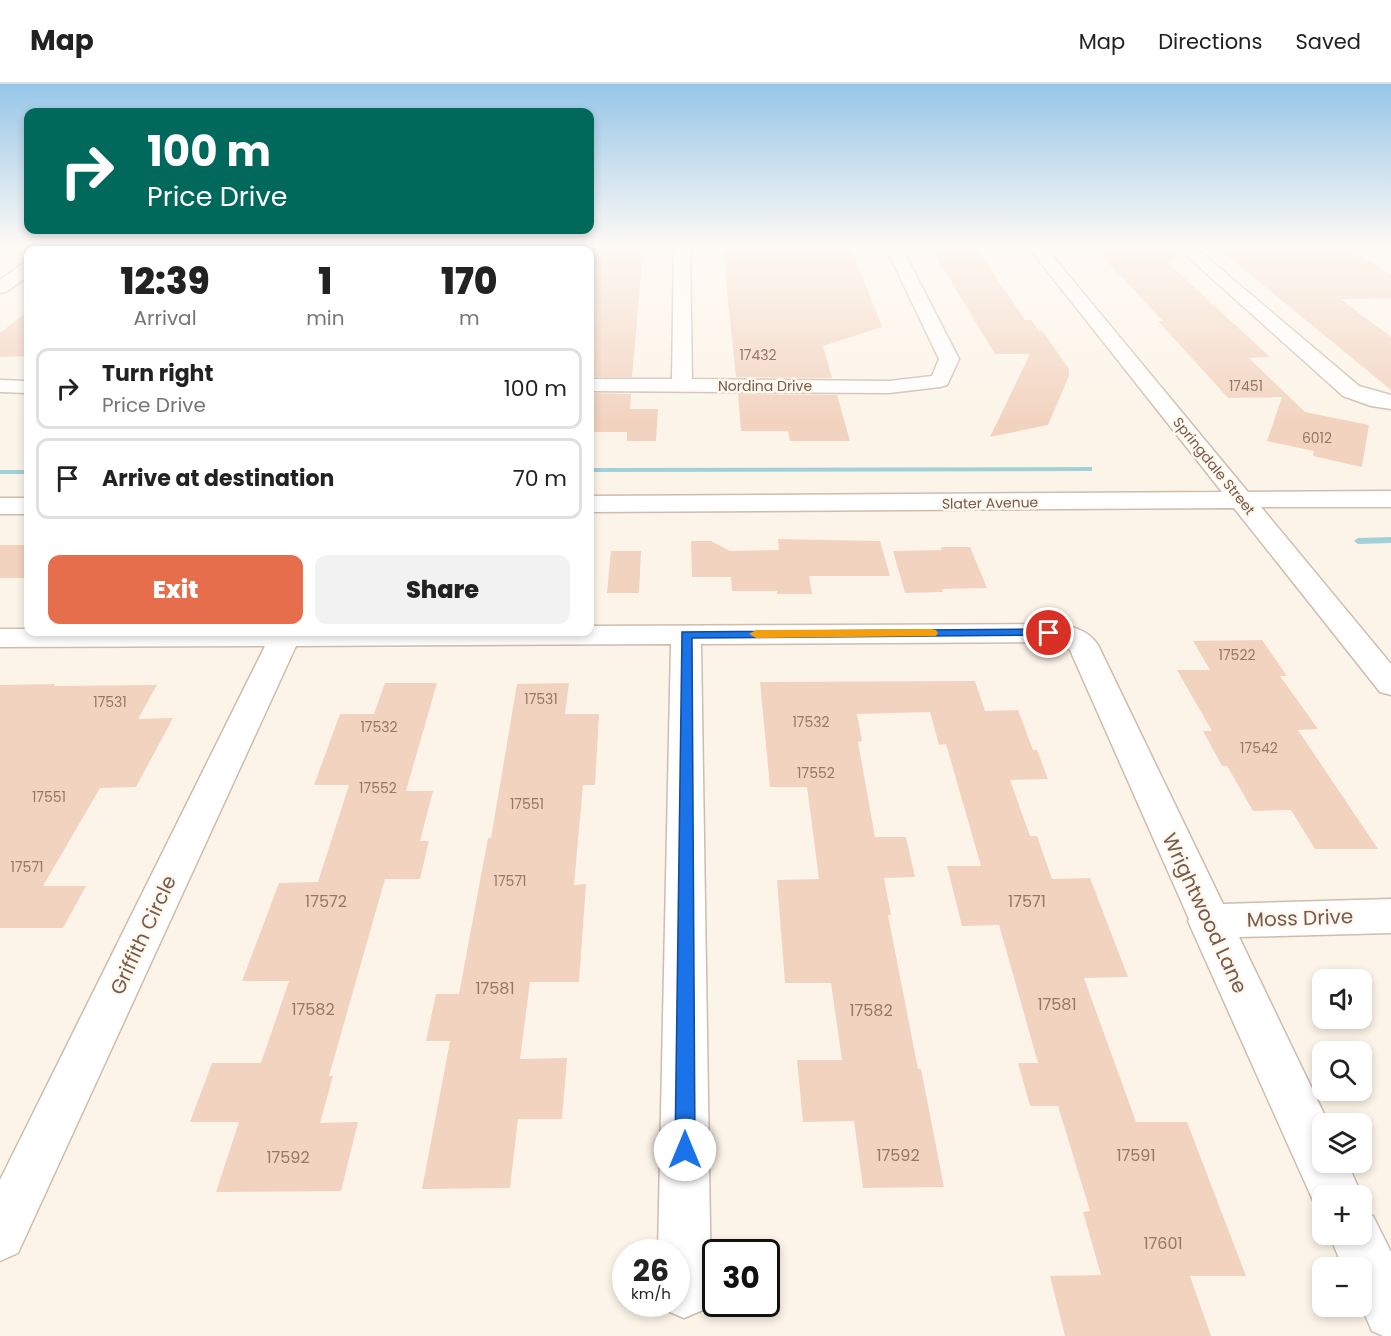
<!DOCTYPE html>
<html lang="en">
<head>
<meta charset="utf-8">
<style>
  body { margin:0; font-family:Poppins,sans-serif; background:#f2f2f2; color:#222; height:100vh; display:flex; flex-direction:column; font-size:22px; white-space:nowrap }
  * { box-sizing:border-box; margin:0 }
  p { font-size:20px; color:#767676 }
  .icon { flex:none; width:33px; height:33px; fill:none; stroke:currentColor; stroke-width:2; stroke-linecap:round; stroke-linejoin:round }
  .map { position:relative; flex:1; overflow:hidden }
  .details { position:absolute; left:24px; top:162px; width:570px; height:390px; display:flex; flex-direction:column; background:#fff; border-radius:12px; box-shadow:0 3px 9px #0003 }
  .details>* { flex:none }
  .banner { position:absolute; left:24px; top:24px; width:570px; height:126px; border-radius:12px; box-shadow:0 3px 9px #0003; background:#00695c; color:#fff; overflow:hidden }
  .fabs { position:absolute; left:1312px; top:885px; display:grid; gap:12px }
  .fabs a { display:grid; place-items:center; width:60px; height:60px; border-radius:12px; background:#fff; box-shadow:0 3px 9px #0003; font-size:30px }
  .speed { position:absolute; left:612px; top:1155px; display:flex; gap:12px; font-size:30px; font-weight:700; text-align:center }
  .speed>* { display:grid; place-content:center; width:78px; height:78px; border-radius:50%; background:#fff; box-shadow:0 3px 9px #0003; line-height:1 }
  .speed small { font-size:15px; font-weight:400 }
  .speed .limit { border:3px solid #111; border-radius:9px; background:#fff; color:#111 }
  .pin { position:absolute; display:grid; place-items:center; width:51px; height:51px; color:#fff; margin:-26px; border:3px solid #fff; border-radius:50%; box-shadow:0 2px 6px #0007 }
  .me { position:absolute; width:66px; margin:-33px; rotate:0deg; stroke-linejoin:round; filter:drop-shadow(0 0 4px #0008) }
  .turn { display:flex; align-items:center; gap:21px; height:126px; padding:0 24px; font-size:27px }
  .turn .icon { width:78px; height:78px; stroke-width:2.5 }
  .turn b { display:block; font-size:42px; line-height:51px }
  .eta { display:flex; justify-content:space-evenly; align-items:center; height:102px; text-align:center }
  .eta b { font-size:36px; font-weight:800; line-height:42px }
  .action { display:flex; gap:12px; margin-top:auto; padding:12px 24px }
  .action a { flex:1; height:69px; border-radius:12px; background:#e66e4d; color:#fff; font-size:24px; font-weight:800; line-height:69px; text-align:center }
  .action a+a { background:#f2f2f2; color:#222 }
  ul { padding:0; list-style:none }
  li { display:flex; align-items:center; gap:18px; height:81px; margin:0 12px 9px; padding:0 12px; border:3px solid #e0e0e0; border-radius:12px }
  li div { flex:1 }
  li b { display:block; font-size:22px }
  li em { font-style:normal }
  header { display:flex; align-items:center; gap:36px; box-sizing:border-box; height:84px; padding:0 30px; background:#fff; border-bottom:2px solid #e0e0e0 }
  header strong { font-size:28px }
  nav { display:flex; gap:33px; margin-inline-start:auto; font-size:21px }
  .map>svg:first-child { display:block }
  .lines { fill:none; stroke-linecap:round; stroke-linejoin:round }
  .stream { fill:#a2d0d8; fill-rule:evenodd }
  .building { fill:#f2d3bf }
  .minor-casing { stroke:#cfbcad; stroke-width:3 }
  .tertiary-casing { stroke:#cfbcad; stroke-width:3 }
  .minor { fill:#fff; fill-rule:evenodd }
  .tertiary { fill:#fff; fill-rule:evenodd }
  .route { fill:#1a73e8; stroke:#114b97; stroke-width:1.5 }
  .slow { fill:#f59e0b }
  .labels { text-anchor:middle; stroke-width:5; stroke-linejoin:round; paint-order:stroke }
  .number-label { font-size:14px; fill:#967868 }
  .far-street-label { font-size:14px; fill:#775a4b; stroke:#fff8ee }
  .near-number-label { font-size:16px; fill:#967868 }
  .near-street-label { font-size:20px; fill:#775a4b; stroke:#fff8ee }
</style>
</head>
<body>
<header>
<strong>Map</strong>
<nav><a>Map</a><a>Directions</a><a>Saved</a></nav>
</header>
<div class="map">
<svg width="1391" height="1252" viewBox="0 0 1391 1252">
  <rect width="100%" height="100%" fill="#fcf4e8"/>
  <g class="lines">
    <!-- stream -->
    <g class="stream">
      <polygon points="1089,383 1092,383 1092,387 590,388 590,384"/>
      <rect x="0" y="386" width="28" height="4"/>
      <polygon points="1391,453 1391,459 1358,460 1354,457 1358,454"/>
    </g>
  </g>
  <!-- building -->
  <g class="building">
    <polygon points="594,164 634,164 634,167 643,167 632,293 590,293 590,186"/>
    <polygon points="725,164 851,164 882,243 823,262 832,294 736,293 723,168 726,168"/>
    <polygon points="931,164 976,164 1025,236 1031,236 1040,248 1041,245 1069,285 1069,292 1048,341 990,353 1030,270 995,270"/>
    <polygon points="1094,164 1176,164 1179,168 1168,179 1270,273 1249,274 1305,328 1369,341 1362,383 1313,372 1314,367 1267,357 1282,313 1228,314 1158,237 1163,237"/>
    <polygon points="1218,164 1350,164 1391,191 1391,214 1340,215 1391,253 1391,306"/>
    <polygon points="28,227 28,272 0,273 0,249"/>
    <polygon points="590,309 631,310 630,325 658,325 656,357 627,357 627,348 590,348"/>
    <polygon points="738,310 837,311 850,357 790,357 788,347 741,347"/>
    <polygon points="778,455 880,457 890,492 809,492 812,510 777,510 777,507 732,507 731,493 692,493 691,457 711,457 730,467 779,466"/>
    <rect x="0" y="461" width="28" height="33"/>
    <polygon points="941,463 970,463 987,504 942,505 943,508 905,509 893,467 942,466"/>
    <polygon points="611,467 641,467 639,509 607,509"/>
    <polygon points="1262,556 1287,592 1280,592 1318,645 1298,646 1378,765 1315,765 1291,726 1253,727 1227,682 1222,682 1203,647 1212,647 1177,586 1210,586 1193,557"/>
    <polygon points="975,597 985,627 1018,626 1033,666 1037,666 1048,695 1010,696 1030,752 1037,752 1052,795 1090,794 1128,893 1084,894 1136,1038 1187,1038 1246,1192 1190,1192 1211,1252 1065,1252 1050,1192 1101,1191 1083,1128 1090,1127 1058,1022 1030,1022 1018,979 1038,979 999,841 962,842 947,782 981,782 946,660 939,661 930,628 857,630 862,657 858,658 875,753 906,753 915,793 884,794 891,831 888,831 918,985 921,985 944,1103 863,1104 854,1037 803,1038 797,976 842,976 831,899 785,899 777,796 819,795 807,703 770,703 760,598"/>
    <polygon points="385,599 437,599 406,707 433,707 420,757 429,757 420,795 385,795 329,992 333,992 320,1039 358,1038 341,1107 216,1108 239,1038 190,1038 212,979 261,979 289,897 242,897 279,799 318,798 349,701 314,701 340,630 374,630"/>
    <polygon points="569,599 565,630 599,630 595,701 583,701 574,801 586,800 579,898 530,898 520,975 567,974 562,1035 518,1035 510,1104 422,1105 450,957 426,957 436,910 459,910 488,754 491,754 517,600"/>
    <polygon points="55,600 54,602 157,601 138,635 173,634 136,703 100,704 43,802 86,802 63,844 0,844 0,601"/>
  </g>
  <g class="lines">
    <!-- minor casing -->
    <g class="minor-casing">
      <g id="minor">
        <polygon points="46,164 65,164 63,166 45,166"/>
        <polygon points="254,164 272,164 270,166 253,166"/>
        <polygon points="466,164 482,164 481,166 465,166"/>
        <polygon points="674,164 690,164 692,295 889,297 932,292 939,275 886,164 902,164 959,275 947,301 940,303 889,309 590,307 590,295 672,295"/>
        <polygon points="1178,164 1196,164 1359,302 1391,311 1391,325 1371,322 1343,312"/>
        <polygon points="28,179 28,192 6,208 0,209 0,196 22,180"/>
        <polygon points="0,296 28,297 28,309 0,308"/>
        <path d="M1049 540C1069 542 1086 543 1098 561L1223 820 1391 815V849L1239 853 1329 1040H1323V1078H1347L1362 1112V1113L1323 1112V1132L1319 1130 1188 837 1189 835 1070 566 1061 559 1049 558 701 560 711 1207 703 1226 684 1234 665 1226 662 1220H676V1168H658L671 560 296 562 18 1169 0 1177V1096L265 562 0 563V545H28V548H590V542Z"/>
        <polygon points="1362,1127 1373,1132 1391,1168 1391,1252 1383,1252 1372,1247 1361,1222 1362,1184 1343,1184 1329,1150 1362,1150"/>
      </g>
    </g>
    <!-- tertiary casing -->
    <g class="tertiary-casing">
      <g id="tertiary">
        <polygon points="1029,164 1046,164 1248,408 1391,407 1391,423 1261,423 1391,580 1391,611 1380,608 1234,424 590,428 590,412 1222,408"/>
        <rect x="0" y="414" width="28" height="16"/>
      </g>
    </g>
    <!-- minor -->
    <use href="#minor" class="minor"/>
    <!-- tertiary -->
    <use href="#tertiary" class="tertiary"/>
  </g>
  <!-- sky -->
  <linearGradient id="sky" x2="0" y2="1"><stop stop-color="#96c6e8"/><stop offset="0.48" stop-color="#fefaf5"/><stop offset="1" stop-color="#fefaf5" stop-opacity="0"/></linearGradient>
  <rect width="1391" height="339" fill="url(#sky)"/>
  <!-- route -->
  <polygon class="route" points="1049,545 1056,549 1054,551 692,554 695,1066 692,1074 685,1077 678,1074 675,1066 682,548"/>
  <!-- slow -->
  <polygon class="slow" points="931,545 936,546 938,549 936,552 756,554 749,550 756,546"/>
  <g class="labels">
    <!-- number labels -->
    <g class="number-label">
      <text x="758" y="276">17432</text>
      <text x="1246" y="307">17451</text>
      <text x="1317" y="359">6012</text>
      <text x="1237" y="576">17522</text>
      <text x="541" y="620">17531</text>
      <text x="110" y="623">17531</text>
      <text x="811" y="643">17532</text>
      <text x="379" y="648">17532</text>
      <text x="1259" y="669">17542</text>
      <text x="816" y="694">17552</text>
      <text x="378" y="709">17552</text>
      <text x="49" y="718">17551</text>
      <text x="527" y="725">17551</text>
      <text x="27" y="788">17571</text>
      <text x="510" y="802">17571</text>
    </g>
    <!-- far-street labels -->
    <g class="far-street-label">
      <text x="765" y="307">Nordina Drive</text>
      <text transform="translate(1214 382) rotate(51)" y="5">Springdale Street</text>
      <text transform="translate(990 419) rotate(-1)" y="5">Slater Avenue</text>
    </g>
    <!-- near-number labels -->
    <g class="near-number-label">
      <text x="326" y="823">17572</text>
      <text x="1027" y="823">17571</text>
      <text x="495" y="910">17581</text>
      <text x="1057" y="926">17581</text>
      <text x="313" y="931">17582</text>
      <text x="871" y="932">17582</text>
      <text x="898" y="1077">17592</text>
      <text x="1136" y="1077">17591</text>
      <text x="288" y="1079">17592</text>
      <text x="1163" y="1165">17601</text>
    </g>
    <!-- near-street labels -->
    <g class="near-street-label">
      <text transform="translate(1205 829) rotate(65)" y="7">Wrightwood Lane</text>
      <text transform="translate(1300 834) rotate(-2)" y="7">Moss Drive</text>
      <text transform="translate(143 851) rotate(-65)" y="7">Griffith Circle</text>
    </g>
  </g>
</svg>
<div class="fabs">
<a><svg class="icon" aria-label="sound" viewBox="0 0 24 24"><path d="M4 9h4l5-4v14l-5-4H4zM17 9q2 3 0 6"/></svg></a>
<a><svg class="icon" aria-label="search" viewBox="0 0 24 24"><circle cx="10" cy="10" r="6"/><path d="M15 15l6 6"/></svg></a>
<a><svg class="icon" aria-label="layers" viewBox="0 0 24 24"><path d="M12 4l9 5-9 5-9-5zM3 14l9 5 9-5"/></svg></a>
<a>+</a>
<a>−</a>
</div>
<div class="speed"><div>26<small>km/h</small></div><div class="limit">30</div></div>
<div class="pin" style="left:1049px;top:549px;background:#d93025"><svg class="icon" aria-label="arrive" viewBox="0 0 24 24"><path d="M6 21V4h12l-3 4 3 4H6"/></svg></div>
<svg class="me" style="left:685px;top:1066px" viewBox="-20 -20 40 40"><circle r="19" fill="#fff"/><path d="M0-13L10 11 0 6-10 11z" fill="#1a73e8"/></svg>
<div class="banner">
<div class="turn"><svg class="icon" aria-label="right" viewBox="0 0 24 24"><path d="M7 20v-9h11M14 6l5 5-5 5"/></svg><div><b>100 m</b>Price Drive</div></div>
</div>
<section class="details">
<div class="eta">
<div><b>12:39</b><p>Arrival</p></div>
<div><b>1</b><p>min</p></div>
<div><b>170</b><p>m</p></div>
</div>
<ul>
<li><svg class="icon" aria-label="right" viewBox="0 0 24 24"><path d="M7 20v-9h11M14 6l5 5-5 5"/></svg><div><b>Turn right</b><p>Price Drive</p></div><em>100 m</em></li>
<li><svg class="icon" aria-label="arrive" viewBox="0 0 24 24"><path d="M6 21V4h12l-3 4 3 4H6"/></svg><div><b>Arrive at destination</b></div><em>70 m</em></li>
</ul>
<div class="action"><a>Exit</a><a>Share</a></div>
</section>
</div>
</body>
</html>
